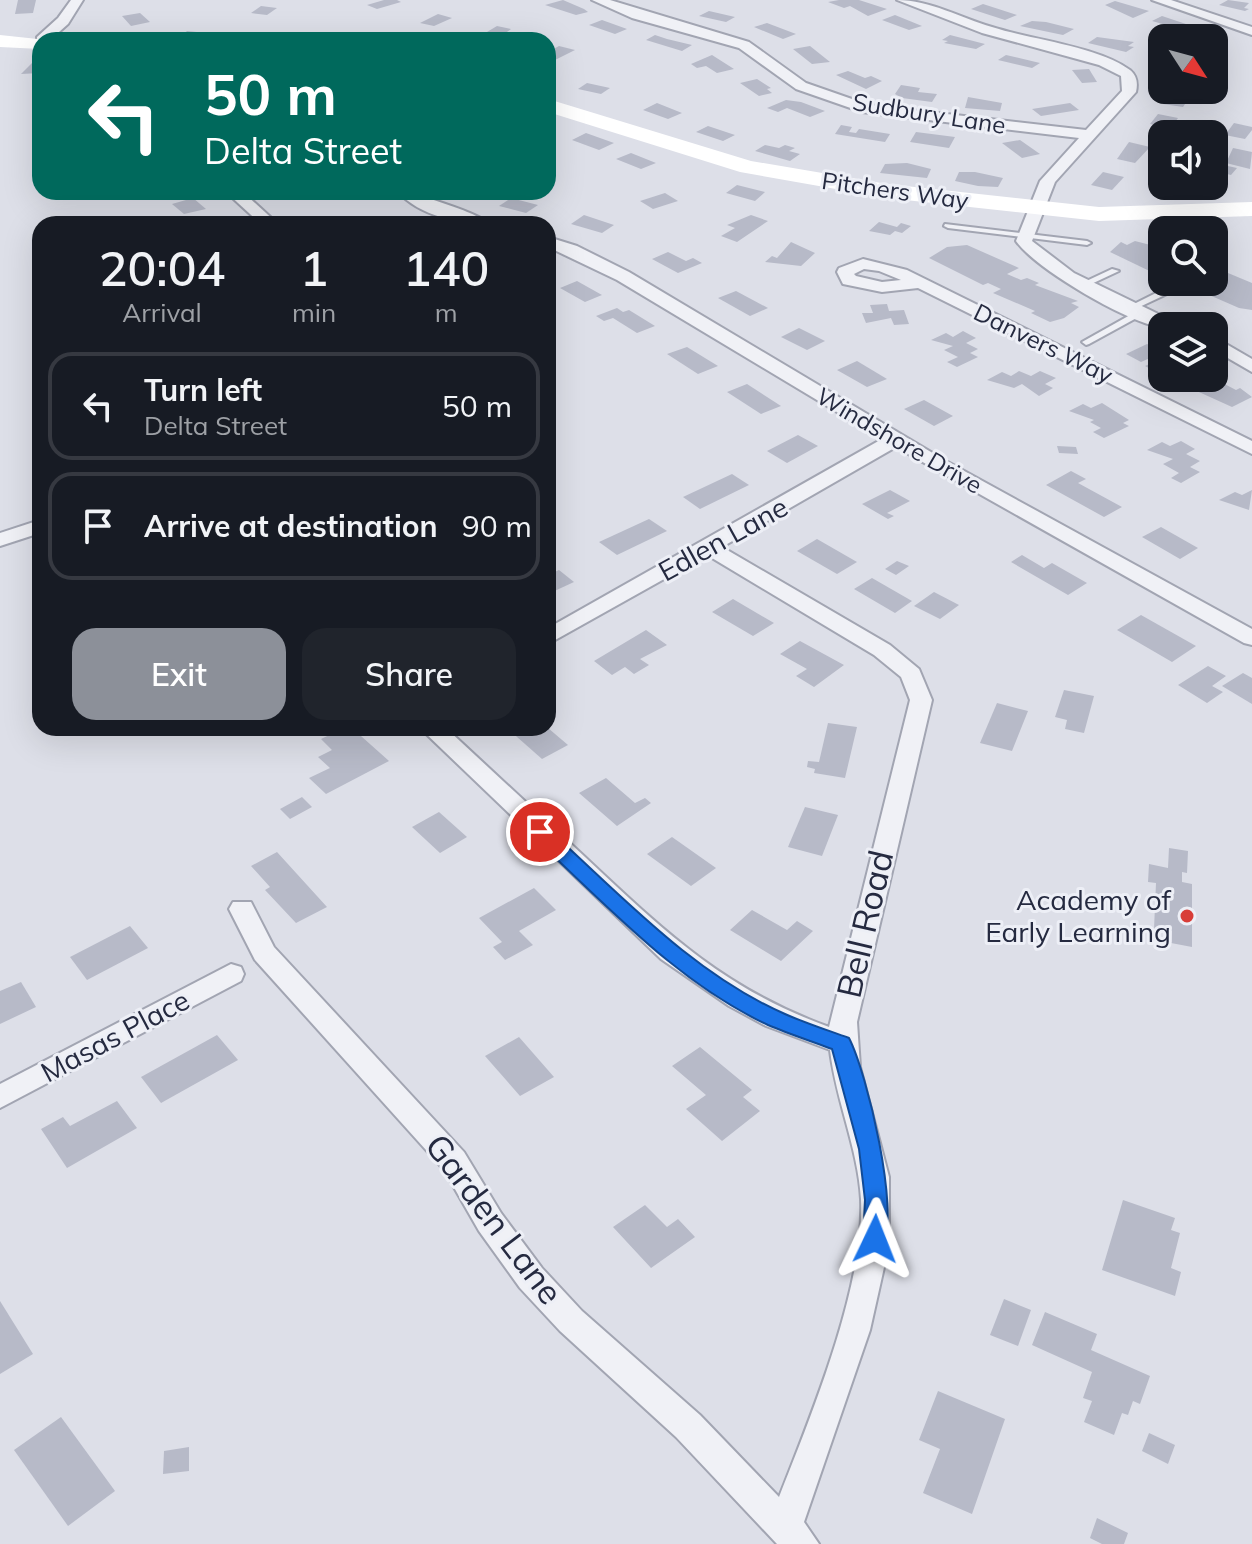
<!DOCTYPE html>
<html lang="en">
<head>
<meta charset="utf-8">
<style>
  body { margin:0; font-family:Mulish,sans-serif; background:#20242c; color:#f1f3f6; height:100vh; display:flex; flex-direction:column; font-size:30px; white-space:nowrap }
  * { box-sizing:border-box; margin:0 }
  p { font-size:26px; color:#9ea1a6 }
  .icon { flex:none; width:44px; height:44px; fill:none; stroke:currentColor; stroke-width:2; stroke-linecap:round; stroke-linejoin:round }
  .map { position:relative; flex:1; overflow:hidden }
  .sheet { position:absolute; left:32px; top:216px; width:524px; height:520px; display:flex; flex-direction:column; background:#171b24; border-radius:24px; box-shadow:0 8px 32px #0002 }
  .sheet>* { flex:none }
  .top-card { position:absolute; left:32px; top:32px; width:524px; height:168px; border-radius:24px; box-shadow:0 8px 32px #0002; background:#00695c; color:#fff; overflow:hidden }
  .needle { width:52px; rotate:126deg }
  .fabs { position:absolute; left:1148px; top:24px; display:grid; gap:16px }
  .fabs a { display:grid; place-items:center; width:80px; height:80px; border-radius:16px; background:#171b24; box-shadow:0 8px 32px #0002; font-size:40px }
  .pin { position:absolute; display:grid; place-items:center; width:68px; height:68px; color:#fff; margin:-34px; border:4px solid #fff; border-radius:50%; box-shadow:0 2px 8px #0007 }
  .me { position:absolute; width:88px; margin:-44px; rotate:2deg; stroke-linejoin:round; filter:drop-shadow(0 0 6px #0008) }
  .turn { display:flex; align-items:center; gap:28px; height:168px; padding:0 40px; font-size:36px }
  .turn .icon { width:104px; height:104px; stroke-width:2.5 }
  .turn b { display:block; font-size:56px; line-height:68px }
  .eta { display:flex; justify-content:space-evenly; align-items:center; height:136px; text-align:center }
  .eta b { font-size:48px; font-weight:600; line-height:56px }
  .primary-button { display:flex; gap:16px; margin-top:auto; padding:16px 40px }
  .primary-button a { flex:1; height:92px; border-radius:24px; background:#8c9099; color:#fff; font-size:32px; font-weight:600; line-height:92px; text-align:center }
  .primary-button a+a { background:#20242c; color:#f1f3f6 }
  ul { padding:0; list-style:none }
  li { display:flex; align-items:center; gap:24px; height:108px; margin:0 16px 12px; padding:0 24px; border:4px solid #363941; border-radius:24px }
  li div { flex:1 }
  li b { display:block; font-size:30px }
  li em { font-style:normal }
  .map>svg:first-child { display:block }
  .building { fill:#b7bac8 }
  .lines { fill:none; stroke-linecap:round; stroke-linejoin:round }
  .lane-casing { stroke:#a2a5b2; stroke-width:4 }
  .street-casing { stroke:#a2a5b2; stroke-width:4 }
  .lane { fill:#f0f1f6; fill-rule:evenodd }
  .street { fill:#f0f1f6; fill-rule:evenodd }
  .secondary { fill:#fff; fill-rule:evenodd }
  .route { fill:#1a73e8; stroke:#114b97; stroke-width:2 }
  .poi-dot { fill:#d83d38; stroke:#edeff6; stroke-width:3 }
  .labels { text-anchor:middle; stroke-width:6; stroke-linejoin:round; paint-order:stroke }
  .far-street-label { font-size:24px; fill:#252a40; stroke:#edeff6 }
  .street-label { font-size:28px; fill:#252a40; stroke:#edeff6 }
  .poi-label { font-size:28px; fill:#252a40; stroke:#edeff6; text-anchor:end }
  .near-street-label { font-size:34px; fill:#252a40; stroke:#edeff6 }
</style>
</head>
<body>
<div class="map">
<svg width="1252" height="1544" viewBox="0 0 1252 1544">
  <rect width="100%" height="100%" fill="#dddfe8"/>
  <!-- building -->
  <g class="building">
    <polygon points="18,0 36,0 33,13 15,14"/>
    <polygon points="384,0 397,0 401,2 377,9 367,5"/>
    <polygon points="563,0 584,9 588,12 576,15 545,5"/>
    <polygon points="839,0 859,0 887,9 868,16 850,6 844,8 828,2"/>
    <polygon points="1228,0 1249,3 1244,8 1249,9 1245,11 1219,5"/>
    <polygon points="1115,1 1149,11 1133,18 1105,5"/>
    <polygon points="983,4 1017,15 1005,20 971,9"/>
    <polygon points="261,6 277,8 267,15 251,13"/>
    <polygon points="709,11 735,17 726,22 699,16"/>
    <polygon points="140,13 150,22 131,26 122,16"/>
    <polygon points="438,14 452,18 434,26 420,23"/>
    <polygon points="895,15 922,26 909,30 882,20"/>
    <polygon points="1162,16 1186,24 1177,28 1152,21"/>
    <polygon points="602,20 627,29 615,34 589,25"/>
    <polygon points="1032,21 1046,22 1074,29 1063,35 1020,26"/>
    <polygon points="767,23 796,34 783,39 754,27"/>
    <polygon points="497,26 511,29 496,40 477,38"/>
    <polygon points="1202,29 1226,36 1216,41 1191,34"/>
    <polygon points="187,31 216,34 209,40 179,38"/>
    <polygon points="655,35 667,39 692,45 682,51 646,40"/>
    <polygon points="950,35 985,44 976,49 944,43 948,41 942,40"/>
    <polygon points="1097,37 1134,42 1128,46 1134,47 1126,52 1088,43"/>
    <polygon points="559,46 575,50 555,60 548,58 548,52"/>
    <polygon points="810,46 830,62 812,64 793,49"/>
    <polygon points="712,55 734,69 717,73 706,66 697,68 691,64"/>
    <polygon points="1006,55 1040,63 1032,68 998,60"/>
    <polygon points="35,60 40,60 40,73 21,74"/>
    <polygon points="1089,69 1097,82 1082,83 1072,70"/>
    <polygon points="848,71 865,78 871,76 882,81 866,89 836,75"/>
    <polygon points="757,79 771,88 767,89 772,93 759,96 740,83"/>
    <polygon points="587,83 610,88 601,94 578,89"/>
    <polygon points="901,85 920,88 918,92 937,94 932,102 902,98 895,94"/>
    <polygon points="1172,92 1191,95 1183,107 1163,104"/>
    <polygon points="968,97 1002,103 1000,111 965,108"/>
    <polygon points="786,100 801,102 825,111 810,117 787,108 778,112 767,108"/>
    <polygon points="657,103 682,113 668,119 643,110"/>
    <polygon points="1070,103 1079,110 1041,116 1032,109"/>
    <polygon points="1158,114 1178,118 1169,130 1180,134 1153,132 1164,127 1150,124"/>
    <polygon points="1234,123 1252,127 1252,130 1245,139 1225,135"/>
    <polygon points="841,125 852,127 849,132 856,133 859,129 890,134 885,142 835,134"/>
    <polygon points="708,126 735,135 723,141 696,132"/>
    <polygon points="916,132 955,137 949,148 910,142"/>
    <polygon points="586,133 614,143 599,150 572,140"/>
    <polygon points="1020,140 1040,154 1022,158 1002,143"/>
    <polygon points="1129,142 1150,147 1135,163 1117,159"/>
    <polygon points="765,145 779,148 785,145 795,148 789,151 800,154 790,161 755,151"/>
    <polygon points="1233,148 1252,152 1250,169 1226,163"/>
    <polygon points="631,153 656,163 641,169 616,159"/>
    <polygon points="907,163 931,169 927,178 880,173 885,164"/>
    <polygon points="1214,163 1237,168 1231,175 1214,171"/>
    <polygon points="959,172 975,172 1003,178 998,187 978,186 955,181"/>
    <polygon points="1103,172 1124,177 1112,190 1091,185"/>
    <polygon points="1214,182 1223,193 1193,195 1187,186 1214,186"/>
    <polygon points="737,185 765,192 755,201 726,193"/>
    <polygon points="665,193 678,201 653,209 640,201"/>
    <polygon points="193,198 206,209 184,214 172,204"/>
    <polygon points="511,198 538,205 526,213 499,206"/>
    <polygon points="584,215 614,225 602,233 571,224"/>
    <polygon points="751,215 768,221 737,242 721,236 735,228 727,225"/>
    <polygon points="879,222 897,227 901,223 911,226 902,233 895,231 890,235 869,231"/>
    <polygon points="1135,241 1162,248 1162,277 1110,252 1121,242 1127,245"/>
    <polygon points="791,242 815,253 801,266 765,262 772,256 777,258"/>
    <polygon points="967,245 1019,268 1007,274 1021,280 1027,278 1039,283 1035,285 1078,301 1071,303 1079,307 1064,318 1050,322 1031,313 1035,311 993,293 1001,289 988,283 983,285 929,258 947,247"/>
    <polygon points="668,252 686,261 693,258 702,263 678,273 652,259"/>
    <polygon points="1216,268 1252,283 1252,310 1239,308 1184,284 1214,282"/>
    <polygon points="577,281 602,295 585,302 560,288"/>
    <polygon points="736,291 768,308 750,316 718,298"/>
    <polygon points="887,304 889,311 904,310 909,324 894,325 891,318 866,323 862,313 873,313 870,305"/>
    <polygon points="617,308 623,312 629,310 655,326 637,333 613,318 604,321 596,316"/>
    <polygon points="799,328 825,341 807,350 781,337"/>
    <polygon points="963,331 976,338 966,343 978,349 970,353 978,357 957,367 947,362 958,357 944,350 953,346 931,340 946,333 953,337"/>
    <polygon points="1147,344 1162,352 1162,375 1145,366 1156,361 1150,358 1141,362 1126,354"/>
    <polygon points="687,347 718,366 698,374 667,354"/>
    <polygon points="857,361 887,379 867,387 837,370"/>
    <polygon points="1019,371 1031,376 1040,371 1056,378 1045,384 1053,388 1039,396 1022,384 1014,388 987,380 1002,372 1011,376"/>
    <polygon points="1168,378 1213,378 1236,390 1240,388 1252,397 1232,407"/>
    <polygon points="747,384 781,406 761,414 727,392"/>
    <polygon points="924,400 953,416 934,426 904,409"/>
    <polygon points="1102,403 1129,420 1123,423 1129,426 1104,438 1093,432 1101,428 1090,422 1094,420 1069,411 1083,404 1091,408"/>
    <polygon points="798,435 818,446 787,463 767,451"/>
    <polygon points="1181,441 1195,449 1186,454 1200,461 1190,467 1200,472 1181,483 1171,478 1179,473 1163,464 1173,459 1147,450 1162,442 1170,446"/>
    <polygon points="1057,446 1076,447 1078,454 1059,453"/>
    <polygon points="1071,471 1086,479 1078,483 1122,507 1104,517 1046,485"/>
    <polygon points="732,474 749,485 700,509 683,497"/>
    <polygon points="890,490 910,501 887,513 894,516 888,519 862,504"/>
    <polygon points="1252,490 1249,510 1219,500 1235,492 1242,495"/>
    <polygon points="649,519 667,531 617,555 599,542"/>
    <polygon points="1161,527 1198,548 1180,559 1142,537"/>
    <polygon points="817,539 857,562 837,574 797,551"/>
    <polygon points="1022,555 1044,568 1052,563 1087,583 1068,595 1011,562"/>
    <polygon points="897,561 909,566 896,575 885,569"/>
    <polygon points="559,570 574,582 548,594 548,575"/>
    <polygon points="872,578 912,601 895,613 854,589"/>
    <polygon points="934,592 959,605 940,619 914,606"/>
    <polygon points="733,599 774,623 753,636 712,612"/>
    <polygon points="1141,615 1196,646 1172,662 1117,630"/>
    <polygon points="646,630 667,645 640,659 649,665 634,674 625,667 612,675 594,661"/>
    <polygon points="800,641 844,665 814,687 796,676 807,669 780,654"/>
    <polygon points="1208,666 1226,676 1212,686 1223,692 1207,703 1178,685"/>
    <polygon points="1243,673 1252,678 1252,704 1222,686"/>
    <polygon points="1064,690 1094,696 1084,733 1065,729 1067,720 1055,717"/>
    <polygon points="997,703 1028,711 1012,751 980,743"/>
    <polygon points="828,723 857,727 845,778 814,773 815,769 807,767 808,761 819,762"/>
    <polygon points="344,728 352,728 389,761 326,794 309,778 330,768 318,757 332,750 321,739"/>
    <polygon points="507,728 548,728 568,745 542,759"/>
    <polygon points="606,778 635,803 645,798 651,803 617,826 579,793"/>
    <polygon points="302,797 312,807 290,819 280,809"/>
    <polygon points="805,807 838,815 822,856 788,847"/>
    <polygon points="439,812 467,837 440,853 412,827"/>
    <polygon points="672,837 716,868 691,886 647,854"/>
    <polygon points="1169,848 1188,851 1187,873 1182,872 1182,882 1192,884 1192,947 1171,943 1172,931 1154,929 1156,883 1148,882 1149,864 1168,868"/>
    <polygon points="277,852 327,907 296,923 265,890 270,887 251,866"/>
    <polygon points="534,888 556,910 519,931 533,945 505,960 493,947 502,942 479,918"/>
    <polygon points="752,910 787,930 797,921 813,931 781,961 730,930"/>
    <polygon points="130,926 148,948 87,980 70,957"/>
    <polygon points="21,982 36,1007 0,1024 0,991"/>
    <polygon points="217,1035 238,1060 161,1103 141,1077"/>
    <polygon points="519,1037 554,1077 520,1096 485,1056"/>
    <polygon points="700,1047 752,1090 743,1097 760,1111 722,1141 686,1109 706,1095 672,1066"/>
    <polygon points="117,1101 137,1128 67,1168 41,1129 63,1117 70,1126"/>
    <polygon points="1123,1200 1175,1218 1171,1230 1180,1233 1171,1268 1181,1272 1175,1296 1102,1270"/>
    <polygon points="645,1205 667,1227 678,1219 695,1237 651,1268 613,1227"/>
    <polygon points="1004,1299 1031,1310 1018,1346 990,1335"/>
    <polygon points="0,1301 33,1354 0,1374"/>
    <polygon points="1045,1312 1097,1334 1091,1350 1150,1376 1140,1404 1133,1401 1128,1415 1122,1413 1114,1435 1084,1422 1092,1401 1083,1398 1092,1372 1032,1345"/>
    <polygon points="938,1391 1005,1419 972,1514 923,1493 940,1449 919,1440"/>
    <polygon points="61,1417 115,1491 68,1526 14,1450"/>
    <polygon points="1149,1433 1175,1445 1168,1464 1142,1451"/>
    <polygon points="189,1447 189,1471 163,1474 164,1451"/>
    <polygon points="1097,1518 1128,1533 1124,1544 1102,1544 1090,1538"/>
  </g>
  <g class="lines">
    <!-- lane casing -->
    <g class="lane-casing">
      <g id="lane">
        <polygon points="945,224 1087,241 1091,243 1087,245 948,228 944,226"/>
        <polygon points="1112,269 1119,271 1087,286 1080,284"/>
        <polygon points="1164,289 1168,292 1167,294 1133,310 1126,308"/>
        <polygon points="1139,310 1142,311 1142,315 1089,344 1086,345 1082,342"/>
      </g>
    </g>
    <!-- street casing -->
    <g class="street-casing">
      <g id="street">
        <polygon points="71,0 83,0 68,24 50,40 37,43 37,37 58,18"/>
        <path d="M592 0H610L749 42 806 83 869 105 1086 130 1122 91 1121 76 1099 65 982 33 897 0C930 0 961 18 992 27 1032 40 1097 46 1130 70 1137 76 1138 83 1136 92L1055 182 1032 241 1074 273 1183 326C1176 326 1164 327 1159 327 1125 321 1036 269 1016 241L1040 181 1079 138 862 112 796 89 739 48 632 18Z"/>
        <polygon points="1152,0 1171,0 1252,27 1252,35"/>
        <polygon points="226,192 243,192 278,224 261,224"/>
        <path d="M398 192C414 192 478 213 490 224 459 224 420 216 398 192Z"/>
        <path d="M548 237 577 246 629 272 946 461 1252 629V645L1244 643 896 447 722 547 890 645 919 669 932 700 857 1022 860 1067 889 1177V1245L870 1330 804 1522 819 1544H777L676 1437 560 1331 520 1288 479 1231 444 1170 255 960 229 909 233 902H251L274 947 464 1152 501 1213 542 1268 582 1311 700 1415 779 1497C811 1416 865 1285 861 1199 858 1148 836 1101 830 1050L766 1026 729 1006 661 959 420 728H446C492 771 539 814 585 857 665 932 724 989 829 1027L910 700 901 677 874 655 707 555 548 644V628L882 439 617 280 548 247Z"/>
        <path d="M863 259 907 270 1252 441V454L918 288 882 292 843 284 837 272 839 268ZM864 269 879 271 901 280 882 282 856 276 854 274Z"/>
        <polygon points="1214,337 1252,359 1252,372 1214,350"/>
        <polygon points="40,520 40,533 0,546 0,533"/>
        <polygon points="231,964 241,967 244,974 241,981 0,1108 0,1084"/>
      </g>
    </g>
    <!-- lane -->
    <use href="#lane" class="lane"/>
    <!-- street -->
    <use href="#street" class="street"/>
    <!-- secondary -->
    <g class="secondary">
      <polygon points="0,35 47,40 40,40 40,49 0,47"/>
      <polygon points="548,99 751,161 887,184 1099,207 1252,202 1252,216 1099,221 887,198 740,172 548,112"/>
    </g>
  </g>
  <!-- route -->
  <path class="route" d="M540 826 547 828C620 894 693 974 785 1014 805 1023 827 1030 849 1038 867 1073 900 1211 883 1246L875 1249 867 1246 863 1239 865 1200 859 1149 832 1049C811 1041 789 1034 768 1025 677 983 606 904 533 837L531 832Z"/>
  <!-- markers -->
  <circle class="poi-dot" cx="1187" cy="916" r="8"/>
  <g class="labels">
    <!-- far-street labels -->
    <g class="far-street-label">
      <text transform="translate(929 114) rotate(9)" y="8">Sudbury Lane</text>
      <text transform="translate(895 191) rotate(8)" y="8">Pitchers Way</text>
      <text transform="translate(1043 344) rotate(26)" y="8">Danvers Way</text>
      <text transform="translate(899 441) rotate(30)" y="8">Windshore Drive</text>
    </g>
    <!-- street labels -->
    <g class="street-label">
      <text transform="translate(723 539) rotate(-29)" y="10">Edlen Lane</text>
      <text transform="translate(115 1036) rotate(-28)" y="10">Masas Place</text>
    </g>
    <!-- poi labels -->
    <g class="poi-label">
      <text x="1171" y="910">Academy of<tspan x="1171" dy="32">Early Learning</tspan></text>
    </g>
    <!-- near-street labels -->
    <g class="near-street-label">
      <text transform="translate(865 924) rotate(-77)" y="12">Bell Road</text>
      <text transform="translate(494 1219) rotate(53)" y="12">Garden Lane</text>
    </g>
  </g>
</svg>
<div class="fabs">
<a><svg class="needle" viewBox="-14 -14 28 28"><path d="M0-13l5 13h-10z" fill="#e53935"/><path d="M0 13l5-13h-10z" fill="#9ea1a6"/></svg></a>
<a><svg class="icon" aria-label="sound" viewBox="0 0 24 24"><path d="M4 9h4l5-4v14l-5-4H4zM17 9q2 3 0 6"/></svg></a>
<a><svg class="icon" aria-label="search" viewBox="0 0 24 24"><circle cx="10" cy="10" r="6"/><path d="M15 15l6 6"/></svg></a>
<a><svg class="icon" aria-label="layers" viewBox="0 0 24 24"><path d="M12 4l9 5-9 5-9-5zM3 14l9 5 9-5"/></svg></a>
</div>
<div class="pin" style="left:540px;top:832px;background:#d93025"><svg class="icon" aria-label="arrive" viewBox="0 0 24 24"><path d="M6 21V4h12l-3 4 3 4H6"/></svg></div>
<svg class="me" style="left:875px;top:1239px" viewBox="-20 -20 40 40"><path d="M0-17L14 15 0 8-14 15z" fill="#1a73e8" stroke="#fff" stroke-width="4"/></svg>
<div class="top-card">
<div class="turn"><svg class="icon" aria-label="left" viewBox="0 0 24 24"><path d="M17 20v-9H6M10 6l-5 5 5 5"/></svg><div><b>50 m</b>Delta Street</div></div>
</div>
<section class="sheet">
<div class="eta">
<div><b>20:04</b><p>Arrival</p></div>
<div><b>1</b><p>min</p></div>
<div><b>140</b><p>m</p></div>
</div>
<ul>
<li><svg class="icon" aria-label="left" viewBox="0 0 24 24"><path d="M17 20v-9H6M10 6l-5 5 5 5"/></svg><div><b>Turn left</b><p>Delta Street</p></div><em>50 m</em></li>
<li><svg class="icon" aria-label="arrive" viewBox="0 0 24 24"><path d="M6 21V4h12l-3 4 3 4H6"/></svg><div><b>Arrive at destination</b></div><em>90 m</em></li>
</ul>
<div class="primary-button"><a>Exit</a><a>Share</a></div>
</section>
</div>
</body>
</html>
